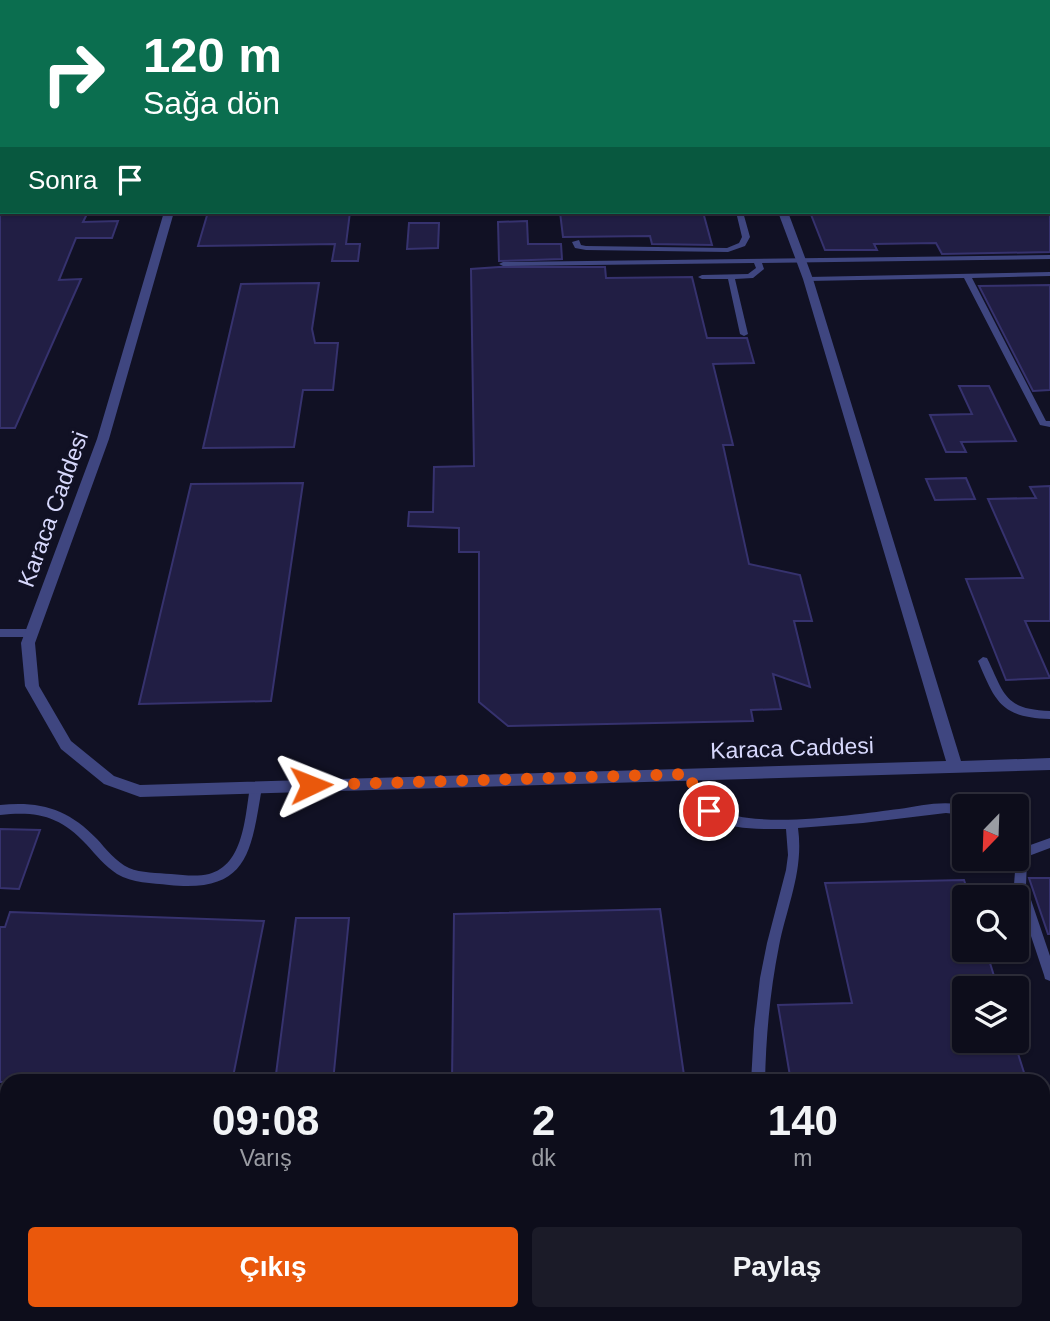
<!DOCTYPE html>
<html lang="tr">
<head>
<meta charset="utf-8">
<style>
  body { margin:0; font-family:Arial,sans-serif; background:#1b1b28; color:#f1f3f6; height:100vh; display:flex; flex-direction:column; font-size:26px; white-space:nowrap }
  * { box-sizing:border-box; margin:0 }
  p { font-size:23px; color:#9a9ca3 }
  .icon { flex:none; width:38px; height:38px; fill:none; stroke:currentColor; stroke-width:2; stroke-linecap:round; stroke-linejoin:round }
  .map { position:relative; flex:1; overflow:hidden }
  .details { position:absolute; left:0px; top:1074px; width:1050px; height:247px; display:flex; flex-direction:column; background:#0d0d1b; border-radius:21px 21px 0 0; box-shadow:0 2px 5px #0004,0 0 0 2px #2d2d3a }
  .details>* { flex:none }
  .top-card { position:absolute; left:0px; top:0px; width:1050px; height:214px; box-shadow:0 2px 5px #0004,0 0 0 2px #2d2d3a; background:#0b6e4f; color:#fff; overflow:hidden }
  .needle { width:46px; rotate:203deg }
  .tools { position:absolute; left:952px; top:794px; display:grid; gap:14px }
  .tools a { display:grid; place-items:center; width:77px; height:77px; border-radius:7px; background:#0d0d1b; box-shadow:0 2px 5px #0004,0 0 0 2px #2d2d3a; font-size:35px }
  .pin { position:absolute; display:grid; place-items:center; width:60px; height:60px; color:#fff; margin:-30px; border:4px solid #fff; border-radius:50%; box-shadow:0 2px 7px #0007 }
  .me { position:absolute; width:77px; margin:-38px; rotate:88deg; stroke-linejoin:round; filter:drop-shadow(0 0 5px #0008) }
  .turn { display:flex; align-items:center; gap:24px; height:147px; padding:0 28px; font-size:32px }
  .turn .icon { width:91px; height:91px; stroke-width:2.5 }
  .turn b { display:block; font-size:49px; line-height:60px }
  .then { display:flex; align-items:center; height:66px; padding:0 28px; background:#0003; gap:14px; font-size:26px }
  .eta { display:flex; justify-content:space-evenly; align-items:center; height:119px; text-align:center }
  .eta b { font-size:42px; font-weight:800; line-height:49px }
  .cta { display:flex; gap:14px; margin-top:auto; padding:14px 28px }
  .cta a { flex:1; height:80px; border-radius:7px; background:#ea580c; color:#fff; font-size:28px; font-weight:800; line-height:80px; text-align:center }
  .cta a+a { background:#1b1b28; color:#f1f3f6 }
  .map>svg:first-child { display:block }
  .building { fill:#211e44; stroke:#36326e; stroke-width:2 }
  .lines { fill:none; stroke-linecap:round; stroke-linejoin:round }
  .lane { fill:#3f4680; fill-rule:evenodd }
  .street { fill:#3f4680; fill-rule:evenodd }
  .route { stroke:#ea580c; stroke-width:12; stroke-dasharray:0 21.6 }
  .labels { text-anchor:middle; stroke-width:7; stroke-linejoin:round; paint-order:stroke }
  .street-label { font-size:23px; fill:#d7d8fc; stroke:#111124 }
</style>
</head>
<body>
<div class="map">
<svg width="1050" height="1321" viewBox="0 0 1050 1321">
  <rect width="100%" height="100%" fill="#111124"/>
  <!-- building -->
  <g class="building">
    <polygon points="0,212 88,212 83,222 118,221 112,238 76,238 59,280 81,279 15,428 0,428"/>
    <polygon points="208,212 350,212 346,244 360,244 358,261 332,261 335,244 198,246"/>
    <polygon points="560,212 703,212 712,245 652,244 650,236 563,237"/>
    <polygon points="810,212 1050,212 1050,252 942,254 936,243 874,244 877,250 825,250"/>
    <polygon points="527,221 528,244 561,244 562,259 499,261 498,222"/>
    <polygon points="409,223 439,223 438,248 407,249"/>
    <polygon points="499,267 605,267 606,278 692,277 707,338 747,338 754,363 713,364 733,445 723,445 749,564 800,575 812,621 794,621 810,687 773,674 781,709 751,710 753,721 508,726 479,702 479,552 459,552 459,528 408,526 409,512 433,512 434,467 474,466 471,269"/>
    <polygon points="319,283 312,329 315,343 338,343 333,390 303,390 294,447 203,448 241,284"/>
    <polygon points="1050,285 1050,390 1033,391 979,286"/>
    <polygon points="959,386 989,386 1016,441 961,442 966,452 946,452 930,415 972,414"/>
    <polygon points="966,478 975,499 935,500 926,479"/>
    <polygon points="303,483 271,701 139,704 191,484"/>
    <polygon points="1050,486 1050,621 1025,621 1050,678 1006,680 966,579 1023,578 988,499 1036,498 1030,487"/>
    <polygon points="0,829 40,830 19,889 0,888"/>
    <polygon points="1029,878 1050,878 1050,934 1048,934"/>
    <polygon points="964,880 970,898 964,898 964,950 986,950 998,989 964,989 964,1041 1014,1041 1027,1082 791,1082 778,1005 852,1003 825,883"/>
    <polygon points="660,909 685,1082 452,1082 454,914"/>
    <polygon points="10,912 264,921 232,1082 0,1082 0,927 5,927"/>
    <polygon points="296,918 349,918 333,1082 275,1082"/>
  </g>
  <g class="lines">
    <!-- lane -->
    <g class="lane">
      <polygon points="1048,96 1050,97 1050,103 1048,102"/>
      <rect x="0" y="173" width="2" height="4"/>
      <polygon points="736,212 743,212 750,237 745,246 728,252 586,250 575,248 572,242 579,240 581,245 586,246 727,248 739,243 742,237"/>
      <polygon points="1050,255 1050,259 762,263 764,269 753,278 735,279 748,334 744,336 740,334 728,279 702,279 698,277 702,275 748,274 756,268 754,263 503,266 499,264 503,262"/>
      <polygon points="1050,272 1050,276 972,278 1046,421 1050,421 1050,427 1040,425 1039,423 964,278 808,281 804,279 808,277"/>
      <polygon points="0,629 32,629 37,633 32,637 0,637"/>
      <path d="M983 657 987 658C1005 695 1004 709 1050 711V719C1001 717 996 703 978 661Z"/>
      <path d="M690 769 694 771C699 782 700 795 710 804 740 833 858 814 899 809 921 806 947 799 968 807H964V815L946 813 863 823 798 828C804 870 787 906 779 946 770 991 766 1036 765 1082H751L754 1029 760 978 767 943 786 870 788 855 786 829C735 829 699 831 684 774L686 771Z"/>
      <path d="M256 782 260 784 262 787C251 853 248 893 169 885 152 883 132 883 117 874 105 866 96 855 86 844 60 816 37 811 0 815V805C41 801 68 809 97 839 106 849 116 862 129 868 141 873 158 873 171 874 184 875 196 877 209 874 244 865 245 816 250 787L252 784Z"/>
      <polygon points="1050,838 1050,848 1026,857 1027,861 1026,885 1050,956 1050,981 1045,979 1044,975 1014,885 1017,844 1022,848"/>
      <polygon points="773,1314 789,1314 790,1321 774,1321"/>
    </g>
    <!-- street -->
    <g class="street">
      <polygon points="245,0 253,0 245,2"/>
      <polygon points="697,0 705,0 705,2 698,2"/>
      <rect x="1048" y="71" width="2" height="4"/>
      <rect x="0" y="81" width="2" height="4"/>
      <polygon points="164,212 174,212 109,439 35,643 39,686 71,741 114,776 140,785 946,761 803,279 778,212 788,212 813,279 961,761 1050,758 1050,770 140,797 104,784 61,749 25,686 21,643 97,439"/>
    </g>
  </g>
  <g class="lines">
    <!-- route -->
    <polyline class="route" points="311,785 690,774 696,798 709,811"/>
  </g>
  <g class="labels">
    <!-- street labels -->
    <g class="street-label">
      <text transform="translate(53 509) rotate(-70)" y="8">Karaca Caddesi</text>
      <text transform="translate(792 748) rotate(-2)" y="8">Karaca Caddesi</text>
    </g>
  </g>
</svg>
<div class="tools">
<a><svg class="needle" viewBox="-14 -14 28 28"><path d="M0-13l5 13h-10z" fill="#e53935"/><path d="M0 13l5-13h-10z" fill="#9a9ca3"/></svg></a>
<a><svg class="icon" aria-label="search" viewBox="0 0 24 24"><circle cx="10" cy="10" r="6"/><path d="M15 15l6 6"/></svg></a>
<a><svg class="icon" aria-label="layers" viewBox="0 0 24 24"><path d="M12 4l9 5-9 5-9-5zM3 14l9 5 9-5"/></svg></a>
</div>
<div class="pin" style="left:709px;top:811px;background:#d93025"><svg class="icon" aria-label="arrive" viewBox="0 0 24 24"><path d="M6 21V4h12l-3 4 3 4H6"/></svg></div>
<svg class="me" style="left:311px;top:785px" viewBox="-20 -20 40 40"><path d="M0-17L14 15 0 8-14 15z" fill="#ea580c" stroke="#fff" stroke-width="4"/></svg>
<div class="top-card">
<div class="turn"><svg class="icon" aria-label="right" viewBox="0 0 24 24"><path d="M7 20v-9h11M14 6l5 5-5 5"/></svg><div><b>120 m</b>Sağa dön</div></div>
<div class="then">Sonra<svg class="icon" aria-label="arrive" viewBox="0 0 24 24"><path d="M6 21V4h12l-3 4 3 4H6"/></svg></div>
</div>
<section class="details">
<div class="eta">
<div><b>09:08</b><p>Varış</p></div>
<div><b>2</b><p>dk</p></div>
<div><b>140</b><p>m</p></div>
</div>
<div class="cta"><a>Çıkış</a><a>Paylaş</a></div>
</section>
</div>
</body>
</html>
